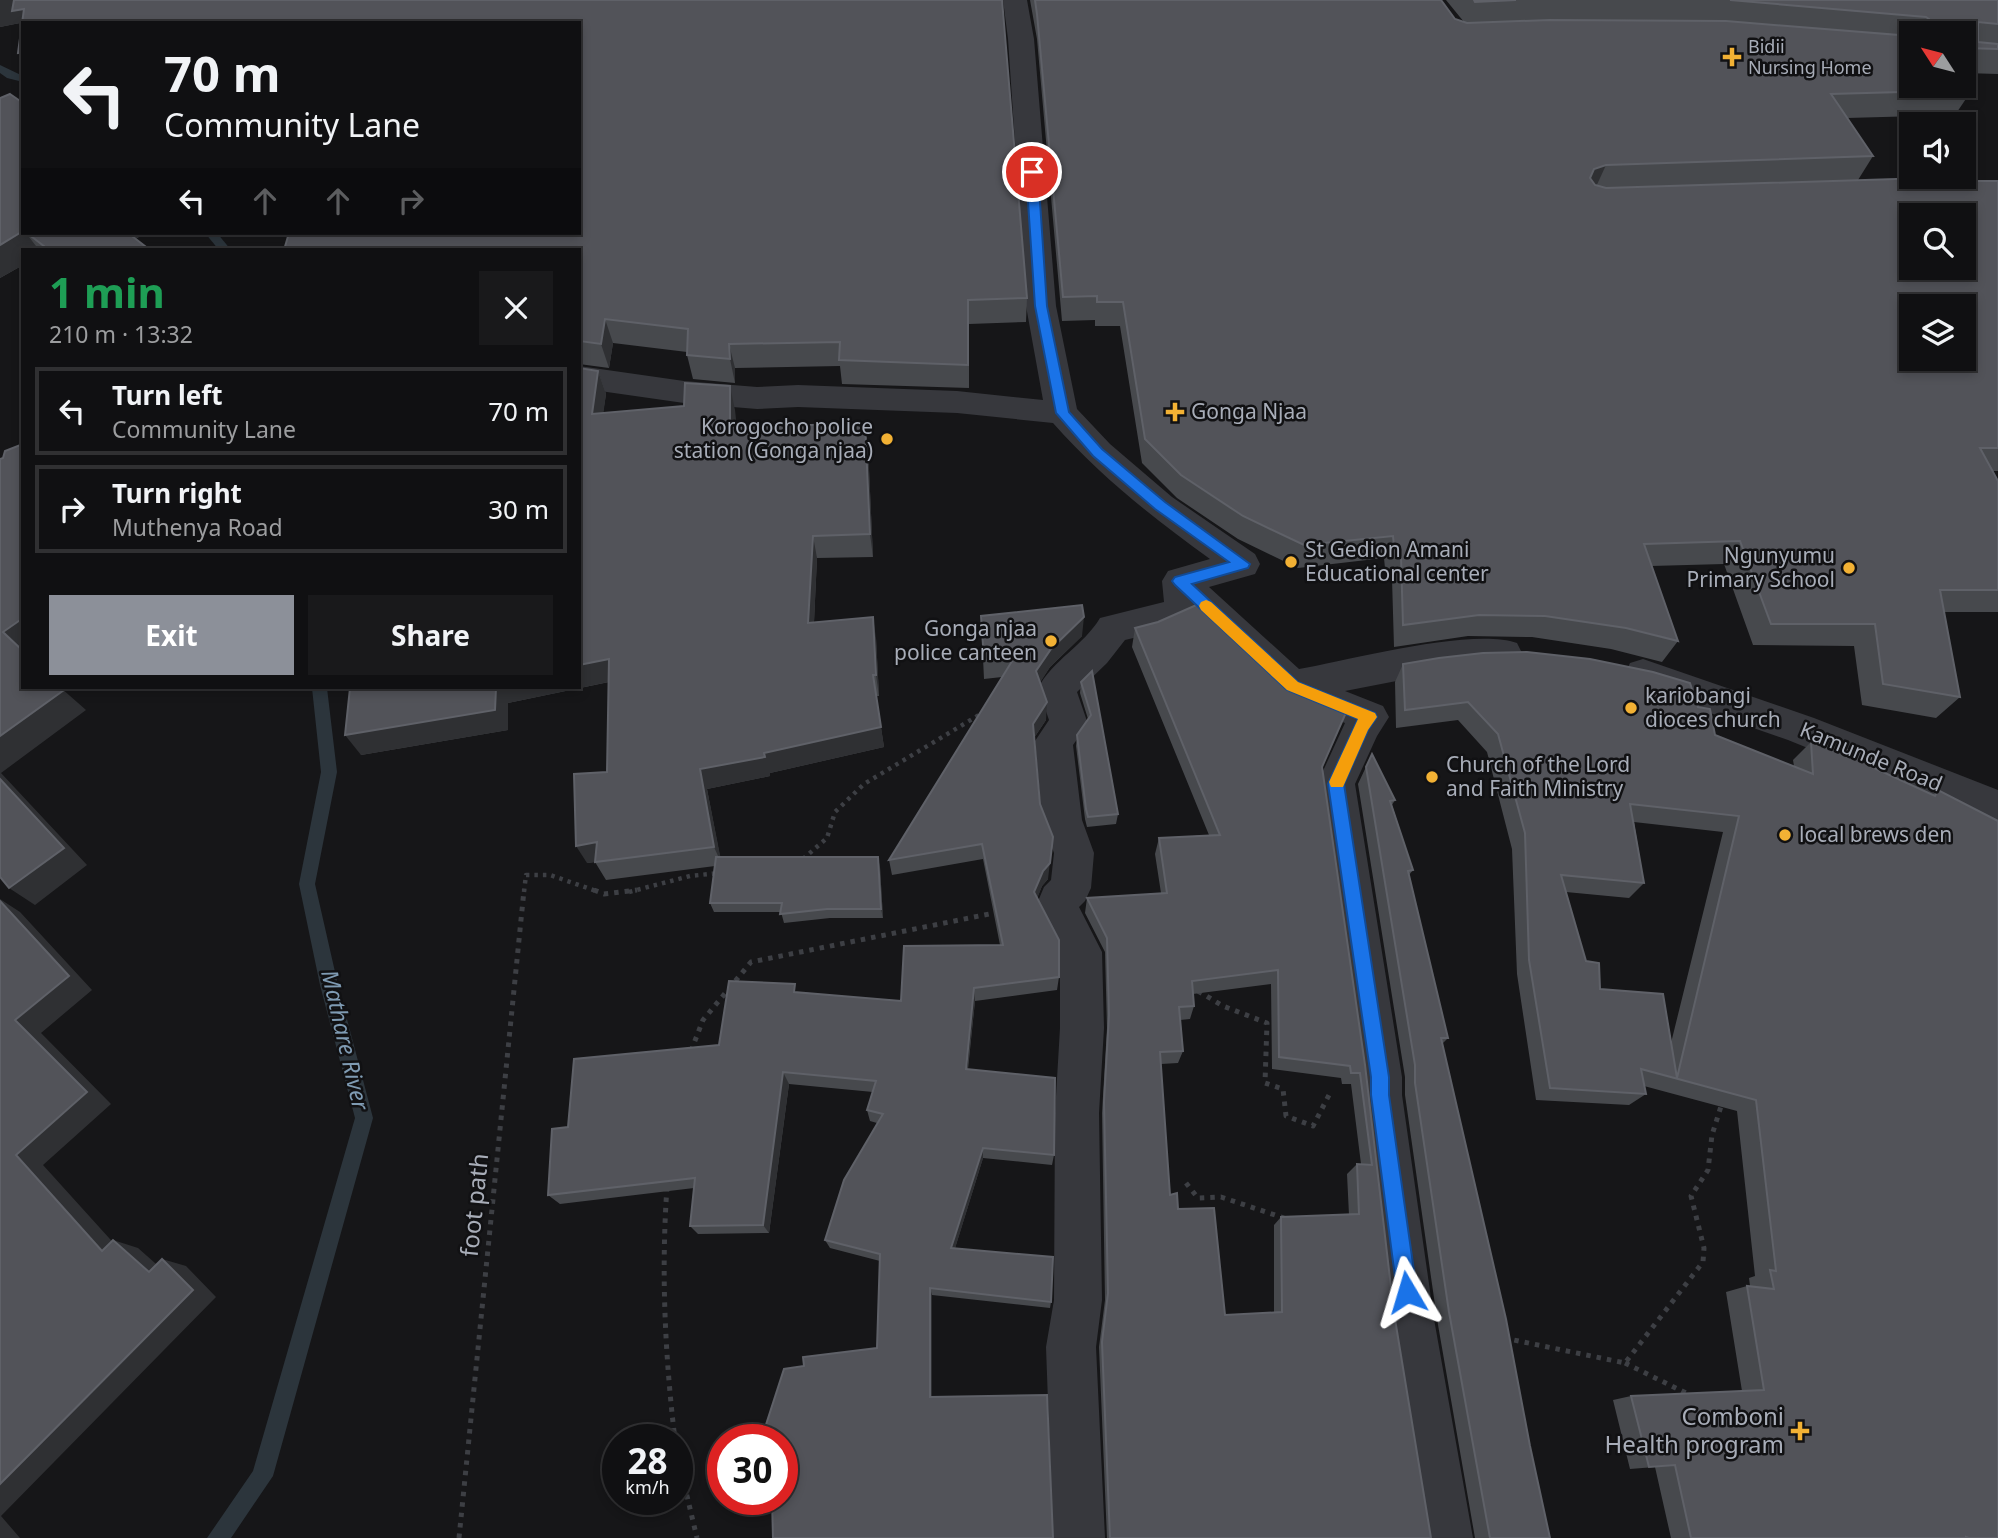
<!DOCTYPE html>
<html lang="en">
<head>
<meta charset="utf-8">
<style>
  body { margin:0; font-family:"Noto Sans",sans-serif; background:#19191b; color:#f1f3f6; height:100vh; display:flex; flex-direction:column; font-size:26px; white-space:nowrap }
  * { box-sizing:border-box; margin:0 }
  p { font-size:23px; color:#9c9d9f }
  .icon { flex:none; width:38px; height:38px; fill:none; stroke:currentColor; stroke-width:2; stroke-linecap:round; stroke-linejoin:round }
  .map { position:relative; flex:1; overflow:hidden }
  .drawer { position:absolute; left:21px; top:248px; width:560px; height:441px; display:flex; flex-direction:column; background:#101012; border-radius:0px; box-shadow:0 4px 10px #0003,0 0 0 2px #303032 }
  .drawer>* { flex:none }
  .hud { position:absolute; left:21px; top:21px; width:560px; height:214px; border-radius:0px; box-shadow:0 4px 10px #0003,0 0 0 2px #303032; background:#101012; color:#f1f3f6; overflow:hidden }
  .needle { width:46px; rotate:306deg }
  .controls { position:absolute; left:1899px; top:21px; display:grid; gap:14px }
  .controls a { display:grid; place-items:center; width:77px; height:77px; border-radius:0px; background:#101012; box-shadow:0 4px 10px #0003,0 0 0 2px #303032; font-size:35px }
  .speed { position:absolute; left:602px; top:1424px; display:flex; gap:14px; font-size:35px; font-weight:700; text-align:center }
  .speed>* { display:grid; place-content:center; width:91px; height:91px; border-radius:50%; background:#101012; box-shadow:0 4px 10px #0003,0 0 0 2px #303032; line-height:1 }
  .speed small { font-size:18px; font-weight:400 }
  .speed .limit { border:10px solid #d22; background:#fff; color:#111 }
  .pin { position:absolute; display:grid; place-items:center; width:60px; height:60px; color:#fff; margin:-30px; border:4px solid #fff; border-radius:50%; box-shadow:0 2px 7px #0007 }
  .me { position:absolute; width:77px; margin:-38px; rotate:353deg; stroke-linejoin:round; filter:drop-shadow(0 0 5px #0008) }
  .turn { display:flex; align-items:center; gap:24px; height:147px; padding:0 28px; font-size:32px }
  .turn .icon { width:91px; height:91px; stroke-width:2.5 }
  .turn b { display:block; font-size:49px; line-height:60px }
  .lanes { display:flex; align-items:center; height:66px; padding:0 28px; background:#0003; justify-content:center; gap:35px; direction:ltr }
  .lanes .off { opacity:.35 }
  .round { display:grid; place-items:center; flex:none; width:74px; height:74px; border-radius:0px; background:#19191b }
  .head { display:flex; align-items:center; justify-content:space-between; height:119px; padding:0 28px }
  h1 { font-size:42px; font-weight:700; line-height:52px; color:#1e9e55 }
  .action { display:flex; gap:14px; margin-top:auto; padding:14px 28px }
  .action a { flex:1; height:80px; border-radius:0px; background:#8c9099; color:#fff; font-size:28px; font-weight:700; line-height:80px; text-align:center }
  .action a+a { background:#19191b; color:#f1f3f6 }
  ul { padding:0; list-style:none }
  li { display:flex; align-items:center; gap:21px; height:88px; margin:0 14px 10px; padding:0 14px; border:4px solid #303032; border-radius:0px }
  li div { flex:1 }
  li b { display:block; font-size:26px }
  li em { font-style:normal }
  .map>svg:first-child { display:block }
  .lines { fill:none; stroke-linecap:round; stroke-linejoin:round }
  .stream { fill:#2c353c; fill-rule:evenodd }
  .path-far1 { stroke:#3d3f44; stroke-width:4.5; stroke-dasharray:3.5 5; stroke-linecap:butt }
  .path { stroke:#3d3f44; stroke-width:5; stroke-dasharray:4.5 6; stroke-linecap:butt }
  .minor { fill:#37383d; fill-rule:evenodd }
  .wall { fill:#47494d; fill-rule:evenodd }
  .shaded-wall { fill:#2f3033 }
  .building { fill:#525359; stroke:#5f6168; stroke-width:2; fill-rule:evenodd }
  .route { fill:#1a73e8; stroke:#114b97; stroke-width:2 }
  .slow { fill:#f59e0b }
  .poi-dot { fill:#f2b134; stroke:#111113; stroke-width:2.5 }
  .labels { text-anchor:middle; stroke-width:5; stroke-linejoin:round; paint-order:stroke }
  .far-poi-label { font-size:18px; fill:#a8adb8; stroke:#111113; text-anchor:start }
  .poi-label { font-size:21px; fill:#a8adb8; stroke:#111113; text-anchor:start }
  .street-label { font-size:21px; fill:#a8adb8; stroke:#111113 }
  .water-label { font-size:23px; font-style:italic; fill:#7f9bb3; stroke:#111113 }
  .near-street-label { font-size:24px; fill:#a8adb8; stroke:#111113 }
  .near-poi-label { font-size:24px; fill:#a8adb8; stroke:#111113; text-anchor:end }
</style>
</head>
<body>
<div class="map">
<svg width="1998" height="1538" viewBox="0 0 1998 1538">
  <rect width="100%" height="100%" fill="#161618"/>
  <g class="lines">
    <!-- stream -->
    <g class="stream">
      <polygon points="0,65 23,76 23,82 7,78 0,73"/>
      <polygon points="205,233 217,233 231,250 219,250"/>
      <polygon points="312,688 327,688 337,772 315,884 338,985 373,1118 273,1476 231,1538 207,1538 253,1471 355,1118 320,985 299,884 321,772"/>
    </g>
    <!-- path-far1 -->
    <g class="path-far1">
      <polyline points="803,859 827,838 835,812 864,784 984,712"/>
      <polyline points="524,892 526,875 550,875 599,892"/>
      <polyline points="629,892 690,876 719,873"/>
    </g>
    <!-- path -->
    <g class="path">
      <polyline points="594,890 604,894 637,890"/>
      <polyline points="1198,991 1223,1006 1267,1023 1265,1083 1283,1089 1286,1116 1313,1126 1329,1095"/>
      <polyline points="691,1051 703,1020 751,962 999,912"/>
      <polyline points="1186,1183 1198,1198 1221,1197 1284,1218"/>
      <path d="M667 1187C661 1272 665 1356 675 1440"/>
      <polyline points="1504,1338 1625,1363 1703,1262 1704,1248 1691,1196 1708,1170 1712,1135 1722,1103"/>
      <polyline points="1625,1363 1690,1395"/>
      <polyline points="677,1454 697,1538"/>
      <polyline points="459,1538 524,890"/>
    </g>
    <!-- minor -->
    <g class="minor">
      <path d="M1003 0H1027L1034 39 1056 306 1077 409 1110 444 1172 497 1255 554 1260 564 1255 574 1209 587 1299 669C1350 660 1472 627 1517 643L1522 653 1517 663 1504 668 1448 671 1345 691 1383 706 1389 717 1377 736 1355 784 1402 1077V1095L1434 1319 1473 1538H1421L1386 1319 1358 1095V1077L1317 784 1345 723 1279 697 1197 619 1183 626 1125 640 1107 663 1077 692 1088 724 1073 745 1082 820 1094 853 1091 888 1085 901 1079 907 1102 952 1104 1028 1099 1113 1102 1300 1096 1347 1105 1538H1053L1046 1347 1054 1300 1055 1113 1060 1028V954L1036 906 1044 887 1051 880 1054 853 1042 820 1035 741 1049 720 1038 688C1053 660 1084 645 1100 618L1164 602 1162 581 1168 571 1210 559C1153 518 1100 476 1053 423L957 413 798 407 757 409 684 403 579 388V366L684 381 757 387 798 385 957 391 1043 400 1026 306 1008 39Z"/>
      <polygon points="1643,659 1814,718 1998,790 1998,825 1788,740 1630,685 1625,674 1630,663"/>
    </g>
  </g>
  <!-- wall -->
  <g class="wall">
    <polygon points="0,0 1002,0 1027,298 1026,322 969,324 969,388 842,384 840,366 735,368 735,383 693,379 687,355 687,352 613,343 609,368 579,364 579,250 284,250 289,233 579,233 579,23 23,23 23,60 18,53 22,26 20,23 0,27"/>
    <polygon points="1030,0 1441,0 1455,19 1464,22 1446,0 1998,0 1998,74 1964,73 1964,33 1911,33 1911,86 1972,90 1955,115 1847,118 1873,156 1858,180 1998,181 1998,471 1993,471 1998,481 1998,612 1944,612 1960,697 1936,718 1862,705 1854,646 1753,645 1724,564 1651,566 1678,641 1662,662 1611,649 1532,637 1468,636 1394,647 1392,579 1386,579 1384,558 1298,568 1238,539 1177,498 1142,463 1120,326 1095,326 1095,320 1062,321 1037,39"/>
    <polygon points="0,98 23,233 147,233 135,239 150,250 23,250 23,265 0,278"/>
    <polygon points="598,371 606,394 603,413 735,410 736,428 868,447 873,557 817,558 814,622 876,638 879,696 876,696 884,747 770,773 770,776 707,789 720,857 880,867 883,918 830,918 784,923 781,912 714,912 710,903 715,866 606,880 595,862 587,863 607,772 609,682 508,703 508,730 361,755 350,688 579,688"/>
    <polygon points="981,616 1082,636 1050,667 1040,682 1046,720 1034,738 1048,879 1042,886 1037,898 1059,977 1057,990 975,1001 968,1069 1054,1155 1052,1165 983,1158 955,1248 1051,1302 1050,1308 932,1295 932,1396 1053,1538 804,1366 877,1348 880,1261 830,1248 825,1240 877,1123 870,1121 867,1110 873,1092 789,1084 769,1233 698,1234 690,1226 694,1188 560,1204 548,1195 568,1127 719,1045 798,992 901,1001 1000,945 983,859 892,875 889,860 1002,677 984,679"/>
    <path d="M1135 628 1322 768 1394 1313 1431 1538H1107L1099 1347 1105 1300 1102 1113 1107 1028 1105 952 1085 913 1087 898 1161 893 1155 854 1159 838 1209 835 1132 647ZM1271 984 1272 1069 1341 1078 1342 1084H1351L1361 1164H1357L1347 1174 1349 1215 1281 1217 1274 1225V1313L1225 1315 1178 1209 1170 1195 1161 1064 1178 1063 1183 1051 1180 1020 1190 1019 1194 1006 1193 994Z"/>
    <path d="M1403 664 1698 707 1715 735 1794 766 1793 760 1811 742 1872 767 1932 795 1938 790 1998 1538H1671L1655 1467 1630 1469 1613 1400 1631 1396 1742 1391 1726 1292 1747 1286H1750L1749 1278 1755 1276 1737 1111 1644 1086 1646 1094 1629 1105 1536 1100 1517 974 1512 849 1487 752 1458 720 1396 728 1395 682ZM1634 822 1723 832 1671 1043 1600 989 1586 961 1566 892 1629 898 1644 883Z"/>
    <polygon points="1092,671 1118,814 1116,824 1087,827 1085,819 1076,746 1077,735 1088,719 1080,693 1081,682"/>
    <polygon points="1372,754 1395,800 1392,805 1413,870 1409,875 1448,1038 1442,1044 1550,1538 1475,1538 1437,1319 1405,1095 1405,1077 1358,784"/>
  </g>
  <!-- shaded-wall -->
  <g class="shaded-wall">
    <polygon points="0,0 18,0 33,23 23,27 20,23 0,27"/>
    <polygon points="1606,165 1595,189 1583,194 1594,169"/>
    <polygon points="23,231 23,233 26,233 39,250 23,250 23,265 0,278 0,245"/>
    <polygon points="120,233 147,233 126,243"/>
    <polygon points="605,319 613,343 609,368 601,344"/>
    <polygon points="729,344 735,368 735,383 730,359"/>
    <polygon points="598,371 606,394 600,437 592,414"/>
    <polygon points="730,386 735,410 736,452 730,428"/>
    <polygon points="865,423 868,447 873,557 870,534"/>
    <polygon points="813,536 817,558 813,644 808,623"/>
    <polygon points="873,617 876,638 879,696 876,675"/>
    <polygon points="1084,617 1082,636 1050,667 1036,689 1036,671 1051,649"/>
    <polygon points="23,618 23,651 3,632"/>
    <polygon points="609,659 618,680 508,703 508,730 361,755 345,735 496,688 579,688 579,665"/>
    <polygon points="61,688 86,710 1,773 87,865 35,905 9,888 0,779 0,736"/>
    <polygon points="1047,702 1046,720 1032,741 1033,724"/>
    <polygon points="881,727 884,747 770,773 770,776 707,789 722,865 714,847 700,769 764,753"/>
    <polygon points="1053,837 1048,879 1042,886 1034,907 1034,892"/>
    <polygon points="597,842 607,860 587,863 576,846"/>
    <polygon points="878,857 880,867 883,918 881,909"/>
    <polygon points="0,899 20,912 92,990 41,1033 111,1104 43,1165 128,1259 102,1251 16,1155 15,1020"/>
    <polygon points="974,988 975,1001 966,1081 966,1069"/>
    <polygon points="783,1072 789,1084 769,1233 763,1225"/>
    <polygon points="983,1148 983,1158 953,1255 951,1248"/>
    <polygon points="113,1240 138,1248 173,1279 149,1272"/>
    <polygon points="162,1259 186,1266 216,1297 1,1516 20,1538 0,1538 0,1484"/>
    <polygon points="930,1288 932,1295 932,1400 930,1397"/>
  </g>
  <!-- building -->
  <g class="building">
    <polygon points="14,0 1002,0 1027,298 968,300 968,365 839,360 840,342 729,344 730,359 687,355 688,329 605,319 601,344 579,341 579,250 284,250 289,233 579,233 579,23 23,23 23,52 18,53 24,9 12,11"/>
    <path d="M1035 0H1441L1455 19 1467 23 1550 20 1726 21 1911 36V86H1964V78L1972 90 1831 94 1873 156 1606 165 1594 169 1590 178 1595 185 1606 188 1959 177 1962 181H1998V448H1980L1998 481V590H1940L1960 697 1883 684 1875 624H1771L1740 541 1644 544 1678 641 1626 628 1545 616 1479 615 1403 625 1401 557H1395L1393 536 1304 545 1243 516 1181 475 1145 439 1123 302H1097V296L1063 297 1037 14ZM1911 215H1964V268H1911ZM1911 306H1964V359H1911Z"/>
    <polygon points="1474,0 1516,0 1475,2"/>
    <polygon points="1730,0 1998,0 1998,24 1978,22 1978,42 1998,44 1998,49 1964,48 1964,33 1928,33 1929,19 1926,17"/>
    <polygon points="10,94 23,103 23,231 0,245 0,98"/>
    <polygon points="27,233 128,233 150,250 49,250"/>
    <polygon points="579,368 598,371 592,414 684,406 685,383 730,386 730,428 865,423 870,534 813,536 808,623 873,617 876,675 873,675 881,727 764,753 765,757 700,769 714,847 595,862 597,842 576,846 574,774 607,772 609,659 579,665"/>
    <polygon points="23,444 23,618 3,632 23,651 23,688 61,688 64,690 0,736 0,459 3,458 5,451"/>
    <path d="M1201 603 1283 681 1348 708 1322 767 1365 1065 1394 1313 1431 1538H1110L1102 1342 1108 1293 1104 1102 1109 1015 1107 938 1087 898 1167 893 1159 838 1220 835 1135 628 1158 622ZM1278 970 1279 1057 1350 1066 1351 1073H1360L1372 1165 1357 1164 1359 1214 1281 1217 1282 1312 1225 1315 1214 1208 1178 1209 1177 1193 1170 1195 1160 1052 1183 1051 1179 1007 1194 1006 1192 981Z"/>
    <polygon points="1082,605 1084,617 1051,649 1036,671 1047,702 1033,724 1040,804 1053,837 1050,863 1043,871 1034,892 1059,940 1059,977 974,988 966,1069 1055,1078 1054,1155 983,1148 951,1248 1053,1257 1051,1302 930,1288 930,1397 1047,1395 1053,1538 773,1538 772,1500 782,1500 782,1440 761,1440 784,1369 804,1366 803,1357 877,1348 880,1254 825,1240 844,1180 883,1114 867,1110 876,1081 783,1072 763,1225 690,1226 695,1178 548,1195 552,1129 568,1127 574,1059 719,1045 729,981 795,984 794,992 901,1001 904,946 1003,945 982,844 889,860 1014,658 984,660 981,616"/>
    <path d="M1527 652 1590 659 1653 672 1690 683 1698 707 1710 709 1715 735 1813 774 1811 742 1871 755 1872 767 1935 796 1938 790 1998 821V1538H1969L1966 1537V1538H1691L1675 1465 1649 1467 1631 1396 1764 1390 1747 1286 1774 1289 1770 1270 1776 1271 1756 1100 1641 1069 1646 1094 1550 1088 1529 960 1525 833 1498 734 1468 702 1405 710 1403 664 1439 658 1483 653ZM1630 804 1739 816 1677 1078 1663 994 1600 989 1599 963 1586 961 1561 875 1644 883Z"/>
    <polygon points="1092,671 1118,814 1088,817 1086,809 1077,735 1091,715 1081,682"/>
    <polygon points="350,688 496,688 495,710 345,735"/>
    <polygon points="1372,754 1395,800 1390,801 1413,870 1408,871 1448,1038 1441,1038 1506,1319 1530,1446 1550,1538 1490,1538 1449,1312 1415,1083 1415,1065 1366,767"/>
    <polygon points="0,779 64,848 9,888 0,877"/>
    <polygon points="716,857 878,857 881,909 827,909 780,914 782,903 710,903"/>
    <polygon points="0,901 69,976 15,1020 87,1092 16,1155 102,1251 113,1240 149,1272 162,1259 193,1290 0,1484"/>
  </g>
  <!-- route -->
  <polygon class="route" points="1032,169 1038,172 1047,306 1069,412 1102,449 1165,502 1250,564 1248,568 1192,584 1298,682 1375,713 1377,717 1368,730 1344,784 1389,1077 1389,1095 1417,1292 1414,1299 1407,1302 1400,1299 1397,1292 1371,1095 1371,1077 1328,784 1358,719 1287,690 1175,585 1172,581 1175,577 1229,562 1155,509 1093,456 1056,413 1035,306 1026,172"/>
  <!-- slow -->
  <polygon class="slow" points="1206,600 1211,602 1298,682 1375,713 1377,717 1368,730 1343,787 1331,787 1329,782 1358,719 1287,690 1201,610 1199,606 1201,602"/>
  <!-- markers -->
  <g class="poi-dot">
    <path d="M1728.5 46.5h7v7h7v7h-7v7h-7v-7h-7v-7h7z"/>
    <path d="M1171.5 401.5h7v7h7v7h-7v7h-7v-7h-7v-7h7z"/>
    <circle cx="887" cy="439" r="7"/>
    <circle cx="1291" cy="562" r="7"/>
    <circle cx="1849" cy="568" r="7"/>
    <circle cx="1051" cy="641" r="7"/>
    <circle cx="1631" cy="708" r="7"/>
    <circle cx="1432" cy="777" r="7"/>
    <circle cx="1785" cy="835" r="7"/>
    <path d="M1796.5 1420.5h7v7h7v7h-7v7h-7v-7h-7v-7h7z"/>
  </g>
  <g class="labels">
    <!-- far-poi labels -->
    <g class="far-poi-label">
      <text x="1748" y="53">Bidii<tspan x="1748" dy="21">Nursing Home</tspan></text>
    </g>
    <!-- poi labels -->
    <g class="poi-label">
      <text x="1191" y="419">Gonga Njaa</text>
      <text x="873" y="434" text-anchor="end">Korogocho police<tspan x="873" dy="24">station (Gonga njaa)</tspan></text>
      <text x="1305" y="557">St Gedion Amani<tspan x="1305" dy="24">Educational center</tspan></text>
      <text x="1835" y="563" text-anchor="end">Ngunyumu<tspan x="1835" dy="24">Primary School</tspan></text>
      <text x="1037" y="636" text-anchor="end">Gonga njaa<tspan x="1037" dy="24">police canteen</tspan></text>
      <text x="1645" y="703">kariobangi<tspan x="1645" dy="24">dioces church</tspan></text>
      <text x="1446" y="772">Church of the Lord<tspan x="1446" dy="24">and Faith Ministry</tspan></text>
      <text x="1799" y="842">local brews den</text>
    </g>
    <!-- street labels -->
    <g class="street-label">
      <text transform="translate(1871 757) rotate(22)" y="7">Kamunde Road</text>
    </g>
    <!-- water labels -->
    <g class="water-label">
      <text transform="translate(345 1040) rotate(77)" y="8">Mathare River</text>
    </g>
    <!-- near-street labels -->
    <g class="near-street-label">
      <text transform="translate(475 1205) rotate(-84)" y="8">foot path</text>
    </g>
    <!-- near-poi labels -->
    <g class="near-poi-label">
      <text x="1784" y="1425">Comboni<tspan x="1784" dy="28">Health program</tspan></text>
    </g>
  </g>
</svg>
<div class="controls">
<a><svg class="needle" viewBox="-14 -14 28 28"><path d="M0-13l5 13h-10z" fill="#e53935"/><path d="M0 13l5-13h-10z" fill="#9c9d9f"/></svg></a>
<a><svg class="icon" aria-label="sound" viewBox="0 0 24 24"><path d="M4 9h4l5-4v14l-5-4H4zM17 9q2 3 0 6"/></svg></a>
<a><svg class="icon" aria-label="search" viewBox="0 0 24 24"><circle cx="10" cy="10" r="6"/><path d="M15 15l6 6"/></svg></a>
<a><svg class="icon" aria-label="layers" viewBox="0 0 24 24"><path d="M12 4l9 5-9 5-9-5zM3 14l9 5 9-5"/></svg></a>
</div>
<div class="speed"><div>28<small>km/h</small></div><div class="limit">30</div></div>
<div class="pin" style="left:1032px;top:172px;background:#d93025"><svg class="icon" aria-label="arrive" viewBox="0 0 24 24"><path d="M6 21V4h12l-3 4 3 4H6"/></svg></div>
<svg class="me" style="left:1407px;top:1292px" viewBox="-20 -20 40 40"><path d="M0-17L14 15 0 8-14 15z" fill="#1a73e8" stroke="#fff" stroke-width="4"/></svg>
<div class="hud">
<div class="turn"><svg class="icon" aria-label="left" viewBox="0 0 24 24"><path d="M17 20v-9H6M10 6l-5 5 5 5"/></svg><div><b>70 m</b>Community Lane</div></div>
<div class="lanes"><svg class="icon" aria-label="left" viewBox="0 0 24 24"><path d="M17 20v-9H6M10 6l-5 5 5 5"/></svg><svg class="icon off" aria-label="ahead" viewBox="0 0 24 24"><path d="M12 20V5M6 11l6-6 6 6"/></svg><svg class="icon off" aria-label="ahead" viewBox="0 0 24 24"><path d="M12 20V5M6 11l6-6 6 6"/></svg><svg class="icon off" aria-label="right" viewBox="0 0 24 24"><path d="M7 20v-9h11M14 6l5 5-5 5"/></svg></div>
</div>
<section class="drawer">
<div class="head"><div><h1>1 min</h1><p>210 m · 13:32</p></div><a class="round"><svg class="icon" aria-label="close" viewBox="0 0 24 24"><path d="M6 6l12 12M18 6L6 18"/></svg></a></div>
<ul>
<li><svg class="icon" aria-label="left" viewBox="0 0 24 24"><path d="M17 20v-9H6M10 6l-5 5 5 5"/></svg><div><b>Turn left</b><p>Community Lane</p></div><em>70 m</em></li>
<li><svg class="icon" aria-label="right" viewBox="0 0 24 24"><path d="M7 20v-9h11M14 6l5 5-5 5"/></svg><div><b>Turn right</b><p>Muthenya Road</p></div><em>30 m</em></li>
</ul>
<div class="action"><a>Exit</a><a>Share</a></div>
</section>
</div>
</body>
</html>
